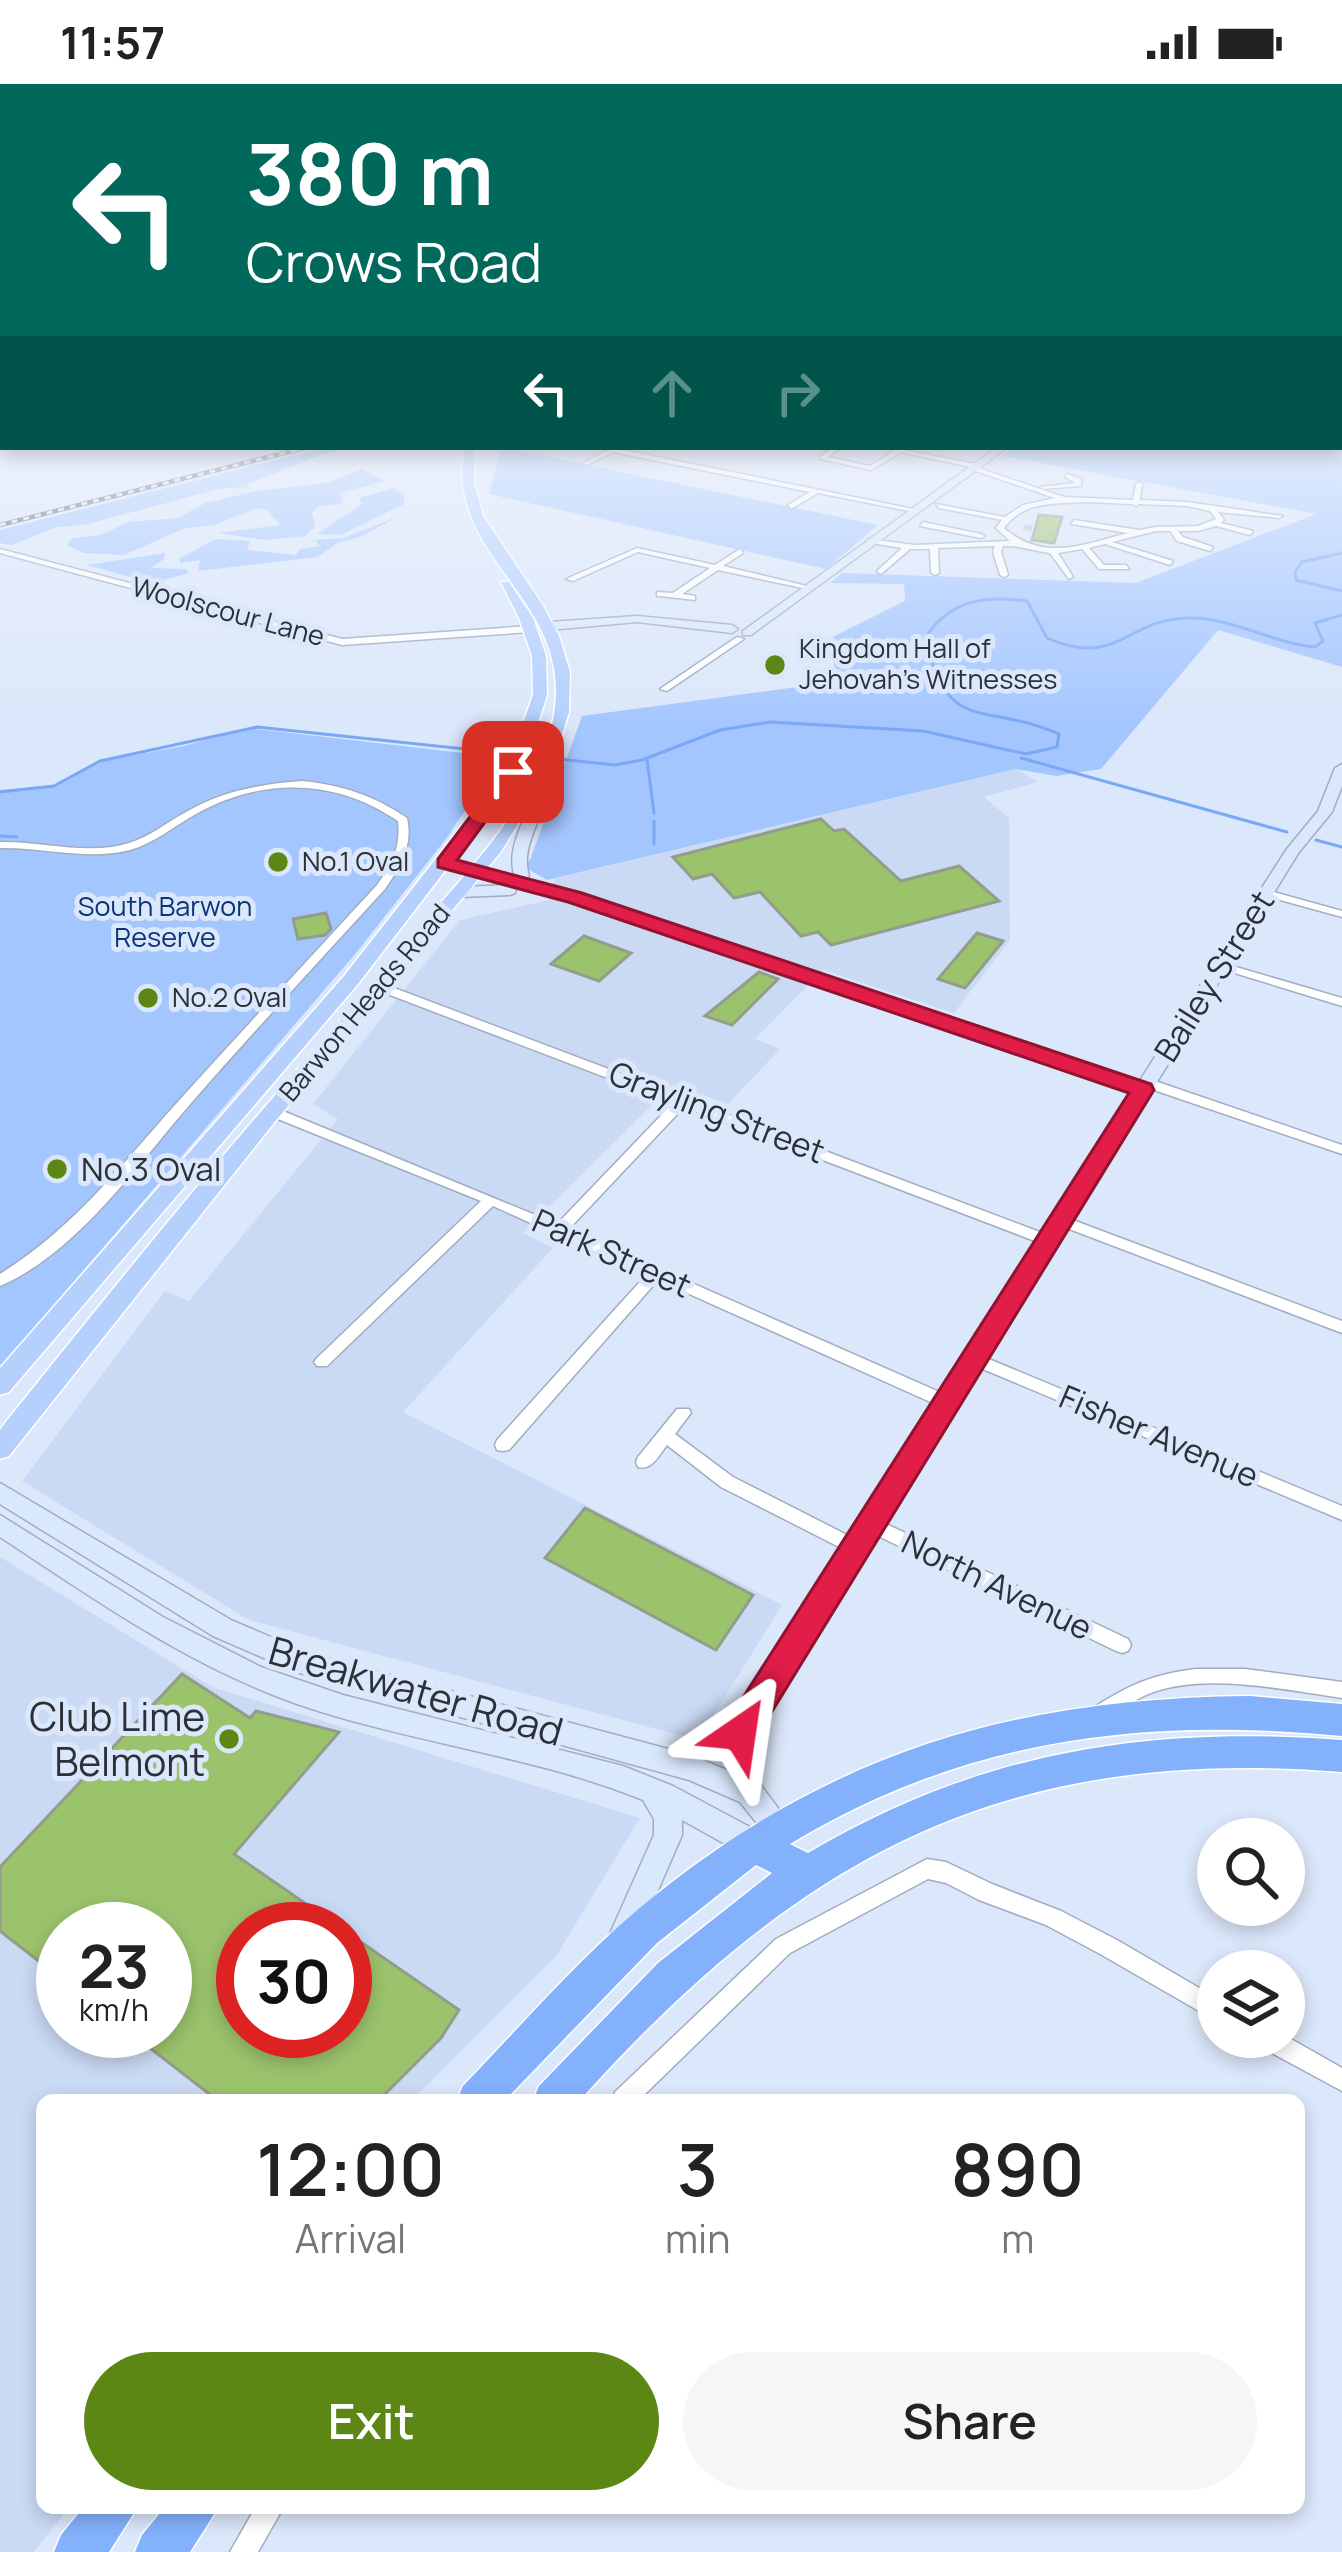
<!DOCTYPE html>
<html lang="en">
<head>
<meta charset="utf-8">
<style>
  body { margin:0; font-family:Manrope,sans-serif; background:#f6f6f6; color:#222; height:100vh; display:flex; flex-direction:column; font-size:45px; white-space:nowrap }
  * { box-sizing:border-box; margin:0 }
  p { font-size:39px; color:#767676 }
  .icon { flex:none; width:66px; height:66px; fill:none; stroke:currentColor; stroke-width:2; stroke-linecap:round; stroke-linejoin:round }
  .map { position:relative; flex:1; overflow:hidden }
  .sheet { position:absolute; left:36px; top:2010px; width:1269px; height:420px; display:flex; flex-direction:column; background:#fff; border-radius:18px; box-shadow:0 6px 18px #0003 }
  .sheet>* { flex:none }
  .banner { position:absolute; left:0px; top:0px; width:1344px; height:366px; box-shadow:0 6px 18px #0003; background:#00695c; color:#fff; overflow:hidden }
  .buttons { position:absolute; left:1197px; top:1734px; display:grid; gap:24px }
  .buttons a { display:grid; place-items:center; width:108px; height:108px; border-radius:50%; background:#fff; box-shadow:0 6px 18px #0003; font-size:60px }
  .speed { position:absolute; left:36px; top:1818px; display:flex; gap:24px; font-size:60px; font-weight:700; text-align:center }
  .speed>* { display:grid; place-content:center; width:156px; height:156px; border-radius:50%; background:#fff; box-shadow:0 6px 18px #0003; line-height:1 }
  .speed small { font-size:30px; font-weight:400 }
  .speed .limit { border:18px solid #d22; background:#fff; color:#111 }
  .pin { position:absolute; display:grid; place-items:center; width:102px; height:102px; color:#fff; margin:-51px; border-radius:24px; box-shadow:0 6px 18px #0006 }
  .me { position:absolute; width:132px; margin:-66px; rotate:32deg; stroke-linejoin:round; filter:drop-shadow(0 0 9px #0008) }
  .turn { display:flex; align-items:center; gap:42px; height:252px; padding:0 48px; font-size:54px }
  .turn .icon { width:156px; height:156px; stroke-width:2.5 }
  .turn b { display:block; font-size:84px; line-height:102px }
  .lanes { display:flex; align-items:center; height:114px; padding:0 48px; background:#0003; justify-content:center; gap:60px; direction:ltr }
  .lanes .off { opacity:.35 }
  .eta { display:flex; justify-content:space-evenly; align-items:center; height:204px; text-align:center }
  .eta b { font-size:72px; font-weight:600; line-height:84px }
  .button { display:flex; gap:24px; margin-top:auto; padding:24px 48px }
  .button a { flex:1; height:138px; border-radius:72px; background:#5c8714; color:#fff; font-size:48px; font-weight:600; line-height:138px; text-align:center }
  .button a+a { background:#f6f6f6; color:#222 }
  .status { display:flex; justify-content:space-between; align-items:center; height:84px; padding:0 60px; background:#fff; direction:ltr }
  .status svg { height:33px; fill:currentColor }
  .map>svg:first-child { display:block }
  .built { fill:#cadaf4; fill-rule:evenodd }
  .green { fill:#a4c6ff }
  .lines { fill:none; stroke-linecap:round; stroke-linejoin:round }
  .stream { stroke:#79a8f5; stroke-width:3 }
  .building { fill:#9bc36c; stroke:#939d8a; stroke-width:3 }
  .street-tunnel { stroke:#b8c3d3; stroke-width:8; stroke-dasharray:8 3; stroke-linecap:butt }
  .street-casing { stroke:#a1acbf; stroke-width:3 }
  .secondary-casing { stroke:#a1acbf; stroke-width:3 }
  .primary-casing { stroke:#fff; stroke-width:3 }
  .highway-casing { stroke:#fff; stroke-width:3 }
  .street { fill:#fff; fill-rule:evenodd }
  .secondary { fill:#dae8fe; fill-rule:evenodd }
  .primary { fill:#b5d0fd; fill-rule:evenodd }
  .highway { fill:#83b1fc; fill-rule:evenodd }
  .rail-casing { stroke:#5b626c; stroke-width:4.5 }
  .rail { stroke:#dbe7fa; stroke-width:3; stroke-dasharray:6; stroke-linecap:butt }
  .route { fill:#e11d48; stroke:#92132f; stroke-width:3 }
  .poi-dot { fill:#5c8714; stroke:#dbe7fa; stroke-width:4.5 }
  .labels { text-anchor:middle; stroke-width:10; stroke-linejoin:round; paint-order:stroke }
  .far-street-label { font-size:27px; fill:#2c3138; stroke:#dbe7fa }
  .far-poi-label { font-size:27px; fill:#2c3138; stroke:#dbe7fa; text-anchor:start }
  .far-park-label { font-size:27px; fill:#0b3577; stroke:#dbe7fa }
  .street-label { font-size:33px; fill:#2c3138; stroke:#dbe7fa }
  .poi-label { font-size:33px; fill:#2c3138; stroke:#dbe7fa; text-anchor:start }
  .near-street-label { font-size:39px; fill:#2c3138; stroke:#dbe7fa }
  .near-poi-label { font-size:39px; fill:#2c3138; stroke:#dbe7fa; text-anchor:end }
</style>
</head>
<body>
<div class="status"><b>11:57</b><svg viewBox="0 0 49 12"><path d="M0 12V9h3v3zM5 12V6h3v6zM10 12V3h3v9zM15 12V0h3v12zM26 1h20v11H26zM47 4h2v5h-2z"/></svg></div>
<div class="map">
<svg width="1342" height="2468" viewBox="0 0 1342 2468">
  <rect width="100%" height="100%" fill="#dbe7fa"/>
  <!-- built -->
  <g class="built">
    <polygon points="1017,685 1038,698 984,713 1009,734 1010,856 954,929 823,886 755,955 780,965 728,1020 673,1000 523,1149 553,1164 403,1328 782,1521 698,1656 249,1536 22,1397 165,1207 189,1217 338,1035 313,1020 460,836 549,816 554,795"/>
    <path d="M0 1473 212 1603 640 1734 556 1872 412 2016H42V2424H68L34 2468H0ZM63 1845H165V1947H63ZM243 1845H345V1947H243Z"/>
  </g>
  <!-- green -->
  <g class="green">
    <polygon points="1342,328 1342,583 1218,546 1101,685 1056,692 1016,685 547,796 523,782 530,776 582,632 835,598 833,553 905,517 904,500 830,499 842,489 1136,499 1316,430 1003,372 1015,363 1341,363"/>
    <polygon points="328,363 342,363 247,400 249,403 219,405 84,441 57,443 12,461 0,459 0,446"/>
    <polygon points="501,364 505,364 878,441 826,485 489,410"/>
    <polygon points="362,385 385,397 340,409 343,419 317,423 312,429 315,442 306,452 265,456 218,449 281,441 266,426 257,424 215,441 185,444 124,471 84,469 67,461 73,454 101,451 128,438 178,434 205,419 256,407 326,399"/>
    <polygon points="394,404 405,414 404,420 341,451 317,450 362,420 359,414"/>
    <polygon points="397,433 360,453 337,459 318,473 198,487 200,476 180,479 180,474 216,455 250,457 247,466 296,471 300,465 320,462 315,456 343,454"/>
    <polygon points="165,469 164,475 151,484 186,485 189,489 152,499 87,481"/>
    <path d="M247 644 506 674C488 705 466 721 449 751L356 869 0 1284V706L55 701 102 677 184 662Z"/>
  </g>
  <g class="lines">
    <!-- stream -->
    <g class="stream">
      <polyline points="1342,469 1302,478 1295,488 1296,496 1342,507"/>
      <polyline points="1021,674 1287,748"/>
      <polyline points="647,675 654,729"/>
      <path d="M0 708 54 702 100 677 257 643 615 681 642 676 720 646 770 638 923 647 1026 670 1057 663 1059 650C986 617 945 653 926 553 949 516 986 511 1027 517L1047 554C1118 585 1125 535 1188 534 1232 533 1271 559 1315 563L1323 557 1315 539 1342 531"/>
      <polyline points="654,737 654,760"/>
      <polyline points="0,752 17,753"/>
      <polyline points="1316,756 1342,763"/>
    </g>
  </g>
  <!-- building -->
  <g class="building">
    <polygon points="1039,431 1062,433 1054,459 1032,456"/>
    <polygon points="821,735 834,747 844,745 901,797 959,782 999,817 831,861 818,848 801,852 760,808 734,814 712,790 693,795 673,773"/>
    <polygon points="326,829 331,845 325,851 298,855 293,835"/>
    <polygon points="977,849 1003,857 965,904 938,895"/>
    <polygon points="584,852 631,869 599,897 551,880"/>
    <polygon points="759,888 778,895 732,941 705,932"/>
    <polygon points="585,1424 753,1511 716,1566 545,1474"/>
    <polygon points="182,1590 250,1634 256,1627 339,1648 234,1770 342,1845 243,1845 243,1947 345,1947 345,1847 459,1926 441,1954 379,2016 217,2016 128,1947 165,1947 165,1845 63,1845 63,1896 0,1847 0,1783"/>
  </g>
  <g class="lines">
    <!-- street-tunnel -->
    <polyline class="street-tunnel" points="1027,447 1029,441"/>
    <!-- street casing -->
    <g class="street-casing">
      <g id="street">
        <rect x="1341" y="300" width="1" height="5"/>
        <polygon points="3,313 3,317 0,318 0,314"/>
        <rect x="1341" y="324" width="1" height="4"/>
        <polygon points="613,363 621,363 619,365 918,426 914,428 818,409 791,425 788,421 810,408 613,368 587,381 582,380"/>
        <path d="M834 363H841L828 373 870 382 894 367 889 365 888 363 976 380 979 382 978 384 1064 413 1133 416 1136 400 1139 398 1142 400 1140 416 1187 418 1283 432 1279 434 1218 428 1224 436 1221 439 1253 447 1250 451 1216 442 1198 447H1178L1183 453 1213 463 1210 467 1177 457 1170 447H1156L1112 458 1173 477 1170 481 1105 460 1089 464 1104 481H1126L1129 485H1099L1082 465 1058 469 1073 493 1069 495 1050 469C1033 467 1019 461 1003 462L1001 468 1008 491 1004 493 1000 491 993 468 995 462 938 464 939 489 935 491 931 489 930 465H910L881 490 877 488 878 486 902 464 871 459 868 455 915 461 1010 457 996 444 1002 436 939 424 936 420 1005 433 1023 421 1055 414 970 385V383L901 368 871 386 820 375V373ZM1086 418 1132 420 1136 422 1139 420 1187 422 1210 427 1216 435 1198 442 1156 443 1139 446 1074 436 1071 440 1128 449C1082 461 1043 478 1004 444 1025 416 1055 420 1086 418Z"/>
        <polygon points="1067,390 1081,395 1081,402 1043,405 1040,403 1076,399 1065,393"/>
        <polygon points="923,438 981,450 985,452 981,454 920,442"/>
        <polygon points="637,464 715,481 740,465 743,469 723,482 811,503 807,505 718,486 682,510 695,512 695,516 660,512 657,512 657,508 673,509 710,484 638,468 573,497 566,495"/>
        <polygon points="0,465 342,555 531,542 535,545 531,548 342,561 0,469"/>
        <polygon points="737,553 744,555 667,607 660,605"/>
        <path d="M302 697C342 701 373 711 407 734 413 762 401 782 385 805 320 876 255 946 192 1018 138 1080 77 1169 0 1202V1190C80 1139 122 1079 184 1011 248 940 313 871 377 801 392 780 401 763 398 737 335 694 262 693 196 730 174 742 155 759 130 766 88 777 43 763 0 764V758C42 757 89 772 129 759 150 753 167 738 186 728 222 707 261 700 302 697Z"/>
        <polygon points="1266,806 1342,827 1342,833 1262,811 1261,809"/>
        <polygon points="1219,878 1342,914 1342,922 1215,883 1215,879"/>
        <path d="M381 899 680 1012H689L690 1016 1045 1150 1137 1006 1143 1002 1141 999 1142 996H1152L1342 1061V1070L1148 1004 1149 1006 1070 1135 1342 1237V1249L1064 1143 1057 1156 1056 1162 1052 1163 984 1273 1342 1422V1436L978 1283 882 1438 1128 1555 1131 1561 1128 1567 1122 1569 1116 1567 874 1450 747 1655 740 1658 733 1655 731 1649 733 1643 845 1466 721 1403 667 1361C659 1371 652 1387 638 1383L636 1378 638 1373 677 1325H689L691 1329 675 1350 733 1393 853 1454 937 1321 658 1196 509 1366 503 1367 497 1366 495 1361 497 1356 646 1191 493 1122 327 1282H317L314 1278 317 1274 481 1117 268 1031 266 1028 268 1025H278L557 1140 673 1019 377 906 375 903ZM684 1023 1040 1159 944 1310 569 1145Z"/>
        <path d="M1196 1585H1245L1342 1598V1614C1285 1606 1201 1587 1146 1611 1132 1617 1120 1628 1107 1636L1100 1639 1093 1636 1091 1630 1093 1624C1129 1601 1153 1590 1196 1585Z"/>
        <polygon points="927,1775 946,1778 992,1800 1061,1827 1117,1856 1218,1915 1218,1938 1102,1871 1046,1841 979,1816 946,1799 928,1795 790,1869 639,2016 612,2016 615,2008 776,1855"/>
        <polygon points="1284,1951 1342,1984 1342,2007 1257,1961 1254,1953"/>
        <polygon points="255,2424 283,2424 258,2468 230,2468"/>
      </g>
    </g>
    <!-- secondary casing -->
    <g class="secondary-casing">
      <g id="secondary">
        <polygon points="997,363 1008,363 751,551 743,551 743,547"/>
        <polygon points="637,532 732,541 738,545 732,549 637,538 549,546 543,542 549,538"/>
        <path d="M1342 680V702L1332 728 1299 768 1152 1006 1143 1012 570 817 516 803 515 809 510 811 460 813 452 808 460 803 510 801 469 788 476 784 515 794C503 759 534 730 532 695L544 692C553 728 518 756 529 792L524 796 580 811 1139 998 1286 766 1318 727 1335 684Z"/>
        <polygon points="0,1399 231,1536 308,1569 691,1671 760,1700 792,1743 788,1753 778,1757 768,1753 740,1718 689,1696 296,1588 213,1552 0,1420"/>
        <path d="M0 1431 163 1533 261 1583 343 1611 623 1682 673 1702 763 1750 767 1760 763 1770 753 1774 743 1770 682 1736V1751L633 1864 623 1869 613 1864 608 1854 654 1751V1735L643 1716C532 1671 410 1659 297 1620 187 1581 96 1516 0 1453Z"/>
      </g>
    </g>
    <!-- primary casing -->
    <g class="primary-casing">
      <g id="primary">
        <path d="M465 363H475L474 399 483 432 542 520 559 552 570 588 569 628 551 687 500 769 273 1040 9 1372 0 1375V1346L5 1339C94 1228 184 1116 277 1009 327 951 377 894 426 836 477 776 541 712 554 630 571 526 472 486 463 399 461 388 464 375 465 363Z"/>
        <polygon points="501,498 509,498 533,534 546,572 547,611 523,685 358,900 9,1308 0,1311 0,1284 344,892 507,684 533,611 532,572 519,534"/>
      </g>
    </g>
    <!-- highway casing -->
    <g class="highway-casing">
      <g id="highway">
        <path d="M1250 1612 1342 1620V1652C1141 1633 966 1654 790 1760L808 1769C979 1668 1147 1641 1342 1656V1688C1006 1661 801 1770 580 2016H533L539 2002 658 1879 772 1789 756 1781 657 1859 505 2016H457L463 2002C526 1937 586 1866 658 1809 839 1665 1020 1614 1250 1612Z"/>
        <polygon points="83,2424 137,2424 109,2468 54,2468 61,2451"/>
        <polygon points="164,2424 218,2424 190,2468 135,2468 142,2451"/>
      </g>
    </g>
    <!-- street -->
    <use href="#street" class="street"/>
    <!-- secondary -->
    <use href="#secondary" class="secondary"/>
    <!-- primary -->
    <use href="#primary" class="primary"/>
    <!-- highway -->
    <use href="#highway" class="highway"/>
    <!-- rail casing -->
    <g class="rail-casing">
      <polyline id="rail" points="0,441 308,363"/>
    </g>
    <!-- rail -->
    <use href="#rail" class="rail"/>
  </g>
  <!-- sky -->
  <linearGradient id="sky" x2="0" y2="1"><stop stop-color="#7bafed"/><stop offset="0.46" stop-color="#eff4fd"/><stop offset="1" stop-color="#eff4fd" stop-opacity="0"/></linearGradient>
  <rect width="1342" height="642" fill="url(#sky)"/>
  <!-- route -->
  <polygon class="route" points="506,685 522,688 457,776 582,809 1151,1000 1154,1006 752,1660 740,1665 728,1660 723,1649 728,1637 1129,1009 568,818 438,783 438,775"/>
  <!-- markers -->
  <g class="poi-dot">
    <circle cx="775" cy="581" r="12"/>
    <circle cx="278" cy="778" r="12"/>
    <circle cx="148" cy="914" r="12"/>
    <circle cx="57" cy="1085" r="12"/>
    <circle cx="229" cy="1655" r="12"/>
  </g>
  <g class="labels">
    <!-- far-street labels -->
    <g class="far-street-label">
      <text transform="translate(228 528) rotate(15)" y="9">Woolscour Lane</text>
      <text transform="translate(365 919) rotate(-50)" y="9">Barwon Heads Road</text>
    </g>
    <!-- far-poi labels -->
    <g class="far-poi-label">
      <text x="799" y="574">Kingdom Hall of<tspan x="799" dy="31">Jehovah's Witnesses</tspan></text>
      <text x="302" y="787">No.1 Oval</text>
      <text x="172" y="923">No.2 Oval</text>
    </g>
    <!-- far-park labels -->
    <g class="far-park-label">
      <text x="165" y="832">South Barwon<tspan x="165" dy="31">Reserve</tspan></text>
    </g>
    <!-- street labels -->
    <g class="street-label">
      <text transform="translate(1214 892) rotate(-58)" y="12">Bailey Street</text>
      <text transform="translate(717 1028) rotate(21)" y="12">Grayling Street</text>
      <text transform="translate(612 1169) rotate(24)" y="12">Park Street</text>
      <text transform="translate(1159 1352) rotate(23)" y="12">Fisher Avenue</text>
      <text transform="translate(997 1501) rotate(26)" y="12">North Avenue</text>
    </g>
    <!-- poi labels -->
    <g class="poi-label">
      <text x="81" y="1097">No.3 Oval</text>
    </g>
    <!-- near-street labels -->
    <g class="near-street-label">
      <text transform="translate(416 1607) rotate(16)" y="14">Breakwater Road</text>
    </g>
    <!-- near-poi labels -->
    <g class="near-poi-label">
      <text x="205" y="1647">Club Lime<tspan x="205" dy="45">Belmont</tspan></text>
    </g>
  </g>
</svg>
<div class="buttons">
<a><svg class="icon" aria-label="search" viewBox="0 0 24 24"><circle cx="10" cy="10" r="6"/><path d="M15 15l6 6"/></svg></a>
<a><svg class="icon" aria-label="layers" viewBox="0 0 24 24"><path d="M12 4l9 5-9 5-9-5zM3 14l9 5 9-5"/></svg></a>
</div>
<div class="speed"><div>23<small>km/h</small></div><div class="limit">30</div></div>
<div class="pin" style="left:513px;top:688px;background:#d93025"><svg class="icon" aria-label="arrive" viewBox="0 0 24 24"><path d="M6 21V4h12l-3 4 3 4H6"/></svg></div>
<svg class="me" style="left:740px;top:1649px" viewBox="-20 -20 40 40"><path d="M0-17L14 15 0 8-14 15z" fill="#e11d48" stroke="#fff" stroke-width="4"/></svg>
<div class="banner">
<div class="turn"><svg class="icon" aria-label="left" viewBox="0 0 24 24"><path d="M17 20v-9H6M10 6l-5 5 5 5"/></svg><div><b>380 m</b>Crows Road</div></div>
<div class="lanes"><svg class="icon" aria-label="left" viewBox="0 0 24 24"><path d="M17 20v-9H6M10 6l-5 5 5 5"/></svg><svg class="icon off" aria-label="ahead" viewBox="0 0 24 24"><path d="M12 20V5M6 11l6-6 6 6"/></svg><svg class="icon off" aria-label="right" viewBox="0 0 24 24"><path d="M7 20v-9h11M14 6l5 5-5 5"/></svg></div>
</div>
<section class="sheet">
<div class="eta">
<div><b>12:00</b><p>Arrival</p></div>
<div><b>3</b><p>min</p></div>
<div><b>890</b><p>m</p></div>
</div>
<div class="button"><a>Exit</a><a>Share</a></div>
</section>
</div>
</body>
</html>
